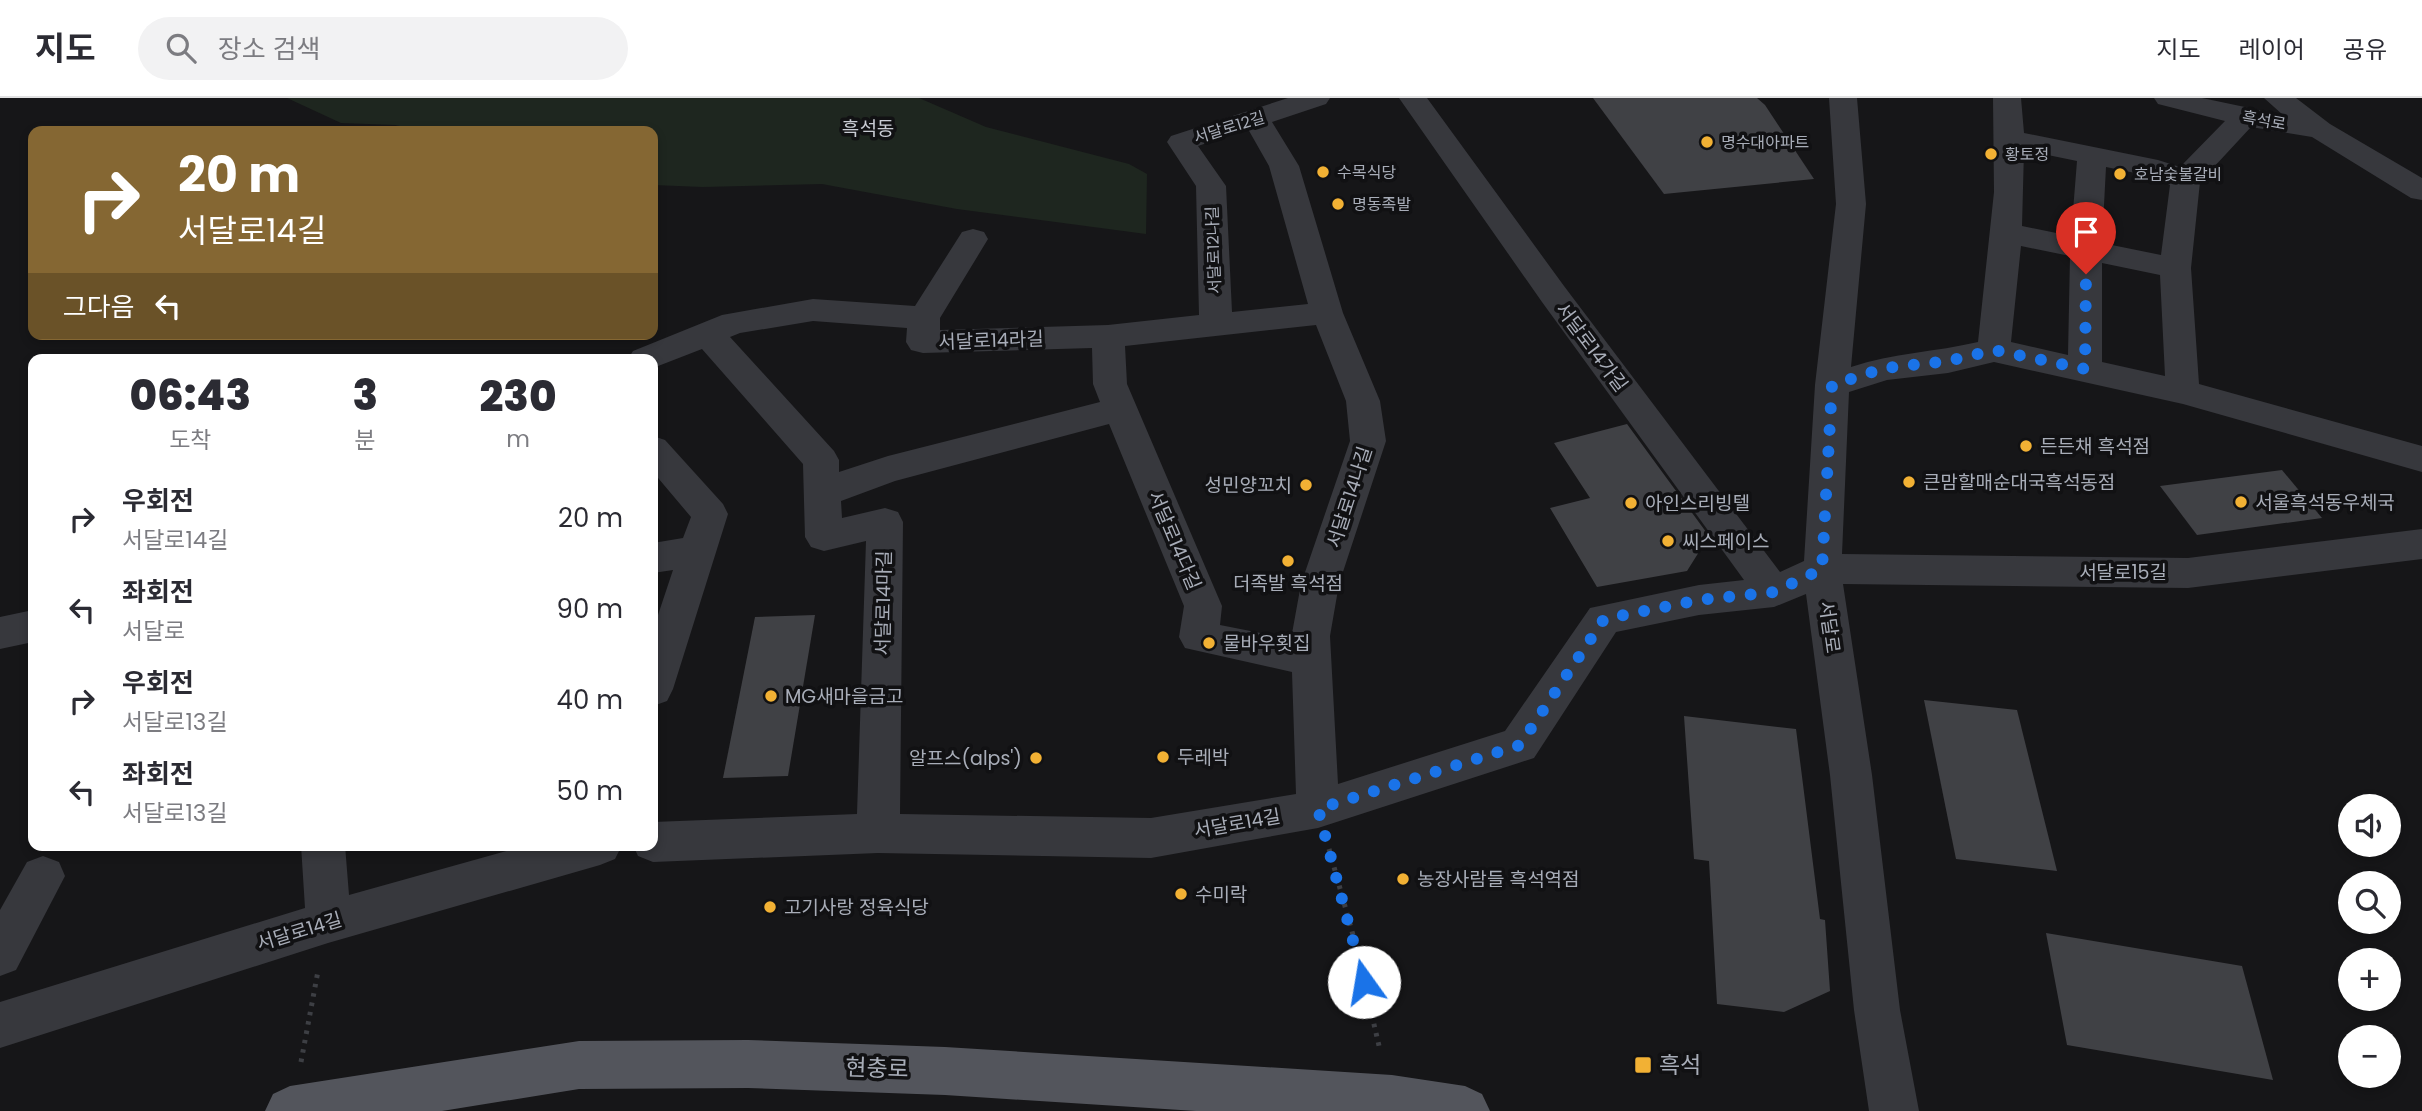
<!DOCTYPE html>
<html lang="ko">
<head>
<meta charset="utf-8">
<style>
  body { margin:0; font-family:Poppins,"Noto Sans KR",sans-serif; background:#f2f2f3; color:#2b2b33; height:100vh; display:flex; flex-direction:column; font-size:26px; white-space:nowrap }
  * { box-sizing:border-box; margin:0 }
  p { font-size:23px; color:#7c7c81 }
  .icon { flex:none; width:38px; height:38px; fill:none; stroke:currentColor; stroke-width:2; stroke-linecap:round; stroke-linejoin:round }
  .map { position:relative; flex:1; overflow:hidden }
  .drawer { position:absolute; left:28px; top:256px; width:630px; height:497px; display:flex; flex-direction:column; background:#fff; border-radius:14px; box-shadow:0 4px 10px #0003 }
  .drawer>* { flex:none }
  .hud { position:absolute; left:28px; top:28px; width:630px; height:214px; border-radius:14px; box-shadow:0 4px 10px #0003; background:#856733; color:#fff; overflow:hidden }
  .fabs { position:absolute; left:2338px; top:696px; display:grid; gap:14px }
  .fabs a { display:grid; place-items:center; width:63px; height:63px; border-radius:50%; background:#fff; box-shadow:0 4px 10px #0003; font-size:35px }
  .pin { position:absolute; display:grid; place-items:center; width:60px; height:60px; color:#fff; margin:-72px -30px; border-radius:50% 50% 50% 0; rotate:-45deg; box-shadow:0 0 7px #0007 }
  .pin .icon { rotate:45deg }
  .me { position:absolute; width:77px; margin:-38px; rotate:347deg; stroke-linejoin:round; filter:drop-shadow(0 0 5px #0008) }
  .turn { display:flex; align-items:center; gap:24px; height:147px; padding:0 35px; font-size:32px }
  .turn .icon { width:91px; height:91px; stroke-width:2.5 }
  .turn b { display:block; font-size:49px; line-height:60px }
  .then { display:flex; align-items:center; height:66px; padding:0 35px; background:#0003; gap:14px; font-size:26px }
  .eta { display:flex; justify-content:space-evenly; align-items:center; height:119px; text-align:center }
  .eta b { font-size:42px; font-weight:800; line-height:49px }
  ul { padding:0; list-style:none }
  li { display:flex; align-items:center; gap:21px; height:91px; padding:0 35px }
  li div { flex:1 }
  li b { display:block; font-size:26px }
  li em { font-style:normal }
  header { display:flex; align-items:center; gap:42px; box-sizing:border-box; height:98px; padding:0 35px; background:#fff; border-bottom:2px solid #e1e1e2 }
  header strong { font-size:33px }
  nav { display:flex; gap:38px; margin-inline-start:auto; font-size:24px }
  .search { width:490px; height:63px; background:#f2f2f3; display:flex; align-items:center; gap:18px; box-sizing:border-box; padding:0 24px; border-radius:38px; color:#7c7c81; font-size:26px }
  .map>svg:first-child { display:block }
  .green { fill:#1e261f }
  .building { fill:#404145 }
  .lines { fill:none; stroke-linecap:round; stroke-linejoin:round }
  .path { stroke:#3d3f44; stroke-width:5; stroke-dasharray:3.5 6; stroke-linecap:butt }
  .minor { fill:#37383d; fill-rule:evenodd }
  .major { fill:#53555c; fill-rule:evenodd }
  .route { stroke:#1a73e8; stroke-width:12; stroke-dasharray:0 21.6 }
  .poi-dot { fill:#f2b134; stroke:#111113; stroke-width:2.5 }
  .labels { text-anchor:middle; stroke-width:7; stroke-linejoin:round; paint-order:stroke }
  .far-street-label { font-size:16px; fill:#a8adb8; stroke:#111113 }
  .far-poi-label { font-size:16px; fill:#a8adb8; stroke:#111113; text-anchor:start }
  .far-quarter-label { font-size:19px; fill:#c9ccd4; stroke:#111113 }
  .street-label { font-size:19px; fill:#a8adb8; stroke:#111113 }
  .poi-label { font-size:19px; fill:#a8adb8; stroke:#111113; text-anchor:start }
  .near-poi-label { font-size:23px; fill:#a8adb8; stroke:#111113; text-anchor:start }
  .near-street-label { font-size:23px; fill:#a8adb8; stroke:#111113 }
</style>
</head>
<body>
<header>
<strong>지도</strong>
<div class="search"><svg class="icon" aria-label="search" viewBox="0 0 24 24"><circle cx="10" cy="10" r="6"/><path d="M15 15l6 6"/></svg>장소 검색</div>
<nav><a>지도</a><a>레이어</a><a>공유</a></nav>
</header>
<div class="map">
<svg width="2422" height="1013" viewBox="0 0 2422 1013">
  <rect width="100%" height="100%" fill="#161618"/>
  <!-- green -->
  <polygon class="green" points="287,0 919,0 986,29 1129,66 1147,76 1146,136 957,111 822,86 703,89 653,87 653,33 423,33 395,27 341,25"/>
  <!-- building -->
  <g class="building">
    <polygon points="1593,0 1757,0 1765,7 1814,81 1664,96"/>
    <polygon points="1627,326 1709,438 1687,473 1597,489 1550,410 1590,400 1554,345"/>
    <polygon points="2282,372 2322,420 2197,437 2160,388"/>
    <polygon points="815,517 788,678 723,680 755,519"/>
    <polygon points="1924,602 2017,612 2057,773 1956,761"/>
    <polygon points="1684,618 1796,631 1820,821 1825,822 1830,893 1784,914 1717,906 1709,763 1694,761"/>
    <polygon points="2046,835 2242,868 2273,982 2067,947"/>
  </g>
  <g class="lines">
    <!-- path -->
    <g class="path">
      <polyline points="1329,751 1353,837 1380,952"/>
      <polyline points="301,964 318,873"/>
    </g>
    <!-- minor -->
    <g class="minor">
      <path d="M1288 0H1330L1326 6 1272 24 1299 68 1343 215 1380 303 1386 343 1339 486 1330 538 1338 686 1505 633 1590 510 1699 487 1744 482 1542 204 1399 0H1427L1564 188 1780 474 1804 463 1815 287 1836 106 1829 0H1857L1866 106 1851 269C1893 255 1936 254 1978 244L1994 94 1993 0H2021L2024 35 2158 62 2180 69 2225 23 2158 6 2154 0H2202L2283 17 2264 0H2296L2330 26 2422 80V102L2411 100 2312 39 2251 29 2200 84 2191 170 2199 286 2422 348V374L2183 306 1994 264 1948 275 1887 282 1849 294 1842 456 2188 460 2422 431V461L2188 490 1843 486 1872 677 1900 912 1919 1013H1869L1854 912 1830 677 1806 496 1774 509 1699 517 1616 534 1534 660 1318 730 1151 760 878 755 653 764 638 758 633 747H653V724L857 716 866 443 824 453 811 449 805 439 803 366 702 251 653 270V261H628L633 253 722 217 813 201 915 208 962 134 973 131 984 134 988 141 940 220V232L1108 227 1199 217 1196 88 1167 44 1171 38ZM1248 31 1269 68 1308 206 1232 214 1226 88 1198 48ZM2024 52 2077 63 2071 138 2022 128ZM2106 69 2150 78 2170 87 2161 157 2102 145ZM2021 148 2070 158 2068 257 2011 244ZM2102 165 2160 177 2165 278 2102 264ZM813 223 907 230 906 244 911 252 923 255 1092 250 1093 286 1100 304 888 358 839 374V362L834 353 730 239 740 235ZM1316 227 1346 303 1350 343 1301 486 1291 541 1220 527 1222 508 1127 286 1125 248ZM1109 326 1184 508 1179 539 1185 550 1292 574 1296 696 1151 720 900 716 903 424 898 414 885 410 842 420 841 403 895 383Z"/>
      <polygon points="653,338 665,342 723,406 728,416 673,591 667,603 653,608 653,532 673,472 653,475 653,445 683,440 691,419 653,374"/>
      <polygon points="33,512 33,544 0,551 0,519"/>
      <polygon points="301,747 345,747 349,797 528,747 622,747 615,761 600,767 328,845 0,950 0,904 305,810"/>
      <polygon points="43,758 59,764 65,778 16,872 0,878 0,812 27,764"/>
    </g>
    <!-- major -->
    <polygon class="major" points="748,942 945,949 1392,977 1465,988 1482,996 1490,1013 1196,1013 945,997 748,990 579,991 442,1013 265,1013 273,996 290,988 579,943"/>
  </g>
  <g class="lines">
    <!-- route -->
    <polyline class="route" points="1364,884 1318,711 1520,647 1604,521 1699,502 1774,494 1822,471 1832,287 1885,270 1948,263 1994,252 2085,271 2086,176"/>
  </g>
  <!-- markers -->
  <g class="poi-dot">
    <circle cx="1707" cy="44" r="7"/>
    <circle cx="1991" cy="56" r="7"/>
    <circle cx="1323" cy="74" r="7"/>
    <circle cx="2120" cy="76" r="7"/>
    <circle cx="1338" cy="106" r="7"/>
    <circle cx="2026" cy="348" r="7"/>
    <circle cx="1909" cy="384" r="7"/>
    <circle cx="1306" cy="387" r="7"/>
    <circle cx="2241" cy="404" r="7"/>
    <circle cx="1631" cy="405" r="7"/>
    <circle cx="1668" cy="443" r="7"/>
    <circle cx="1288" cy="463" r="7"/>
    <circle cx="1209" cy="545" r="7"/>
    <circle cx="771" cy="598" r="7"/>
    <circle cx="1163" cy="659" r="7"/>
    <circle cx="1036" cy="660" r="7"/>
    <circle cx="1403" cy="781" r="7"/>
    <circle cx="1181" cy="796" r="7"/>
    <circle cx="770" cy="809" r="7"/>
    <rect x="1634" y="958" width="18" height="18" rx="3.5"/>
  </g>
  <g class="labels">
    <!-- far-street labels -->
    <g class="far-street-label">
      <text transform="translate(2264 22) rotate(10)" y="6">흑석로</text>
      <text transform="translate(1229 29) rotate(-17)" y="6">서달로12길</text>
      <text transform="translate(1213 152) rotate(-92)" y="6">서달로12나길</text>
    </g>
    <!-- far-poi labels -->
    <g class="far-poi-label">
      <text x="1721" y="50">명수대아파트</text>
      <text x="2005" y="62">황토정</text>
      <text x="1337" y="80">수목식당</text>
      <text x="2134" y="82">호남숯불갈비</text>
      <text x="1352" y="112">명동족발</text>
    </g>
    <!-- far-quarter labels -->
    <g class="far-quarter-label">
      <text x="868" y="37">흑석동</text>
    </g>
    <!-- street labels -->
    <g class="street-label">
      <text transform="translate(991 242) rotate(-2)" y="7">서달로14라길</text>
      <text transform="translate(1592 249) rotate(53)" y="7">서달로14가길</text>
      <text transform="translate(1349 399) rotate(-72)" y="7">서달로14나길</text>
      <text transform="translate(1175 442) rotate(67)" y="7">서달로14다길</text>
      <text x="2123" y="481">서달로15길</text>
      <text transform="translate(883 505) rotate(-89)" y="7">서달로14마길</text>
      <text transform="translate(1830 529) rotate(82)" y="7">서달로</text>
      <text transform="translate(1237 725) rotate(-10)" y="7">서달로14길</text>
      <text transform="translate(299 833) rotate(-17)" y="7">서달로14길</text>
    </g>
    <!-- poi labels -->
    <g class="poi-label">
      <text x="2040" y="355">든든채 흑석점</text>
      <text x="1923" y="391">큰맘할매순대국흑석동점</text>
      <text x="1292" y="394" text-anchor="end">성민양꼬치</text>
      <text x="2255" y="411">서울흑석동우체국</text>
      <text x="1645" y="412">아인스리빙텔</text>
      <text x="1682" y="450">씨스페이스</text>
      <text x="1288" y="492" text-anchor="middle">더족발 흑석점</text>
      <text x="1223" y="552">물바우횟집</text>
      <text x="785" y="605">MG새마을금고</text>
      <text x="1177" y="666">두레박</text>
      <text x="1022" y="667" text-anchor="end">알프스(alps')</text>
      <text x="1417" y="788">농장사람들 흑석역점</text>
      <text x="1195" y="803">수미락</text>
      <text x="784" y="816">고기사랑 정육식당</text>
    </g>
    <!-- near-poi labels -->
    <g class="near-poi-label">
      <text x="1659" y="975">흑석</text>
    </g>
    <!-- near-street labels -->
    <g class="near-street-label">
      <text transform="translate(877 970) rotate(2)" y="8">현충로</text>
    </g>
  </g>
</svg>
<div class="fabs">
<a><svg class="icon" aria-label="sound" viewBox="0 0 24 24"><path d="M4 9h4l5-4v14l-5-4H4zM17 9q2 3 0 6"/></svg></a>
<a><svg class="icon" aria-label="search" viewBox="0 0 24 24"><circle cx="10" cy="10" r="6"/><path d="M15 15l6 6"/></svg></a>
<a>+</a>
<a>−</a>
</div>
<div class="pin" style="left:2086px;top:176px;background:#d93025"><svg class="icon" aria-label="arrive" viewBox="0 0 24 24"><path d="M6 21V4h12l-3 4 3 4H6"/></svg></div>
<svg class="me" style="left:1364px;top:884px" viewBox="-20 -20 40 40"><circle r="19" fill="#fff"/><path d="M0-13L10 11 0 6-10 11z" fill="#1a73e8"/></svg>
<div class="hud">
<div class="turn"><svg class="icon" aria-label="right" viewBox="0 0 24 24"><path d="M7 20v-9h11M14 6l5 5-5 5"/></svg><div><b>20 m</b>서달로14길</div></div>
<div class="then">그다음<svg class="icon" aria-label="left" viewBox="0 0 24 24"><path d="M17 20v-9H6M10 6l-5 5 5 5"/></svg></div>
</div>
<section class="drawer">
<div class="eta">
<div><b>06:43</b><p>도착</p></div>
<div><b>3</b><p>분</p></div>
<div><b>230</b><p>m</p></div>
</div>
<ul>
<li><svg class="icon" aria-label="right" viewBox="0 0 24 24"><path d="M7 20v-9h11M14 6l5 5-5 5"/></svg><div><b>우회전</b><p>서달로14길</p></div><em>20 m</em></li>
<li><svg class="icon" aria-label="left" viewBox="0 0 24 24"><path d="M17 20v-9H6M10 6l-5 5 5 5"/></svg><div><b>좌회전</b><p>서달로</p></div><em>90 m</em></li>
<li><svg class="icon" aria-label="right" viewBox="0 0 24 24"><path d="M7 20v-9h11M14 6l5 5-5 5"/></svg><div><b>우회전</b><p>서달로13길</p></div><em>40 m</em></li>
<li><svg class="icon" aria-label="left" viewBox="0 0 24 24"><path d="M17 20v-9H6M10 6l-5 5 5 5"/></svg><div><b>좌회전</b><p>서달로13길</p></div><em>50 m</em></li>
</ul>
</section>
</div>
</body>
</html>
